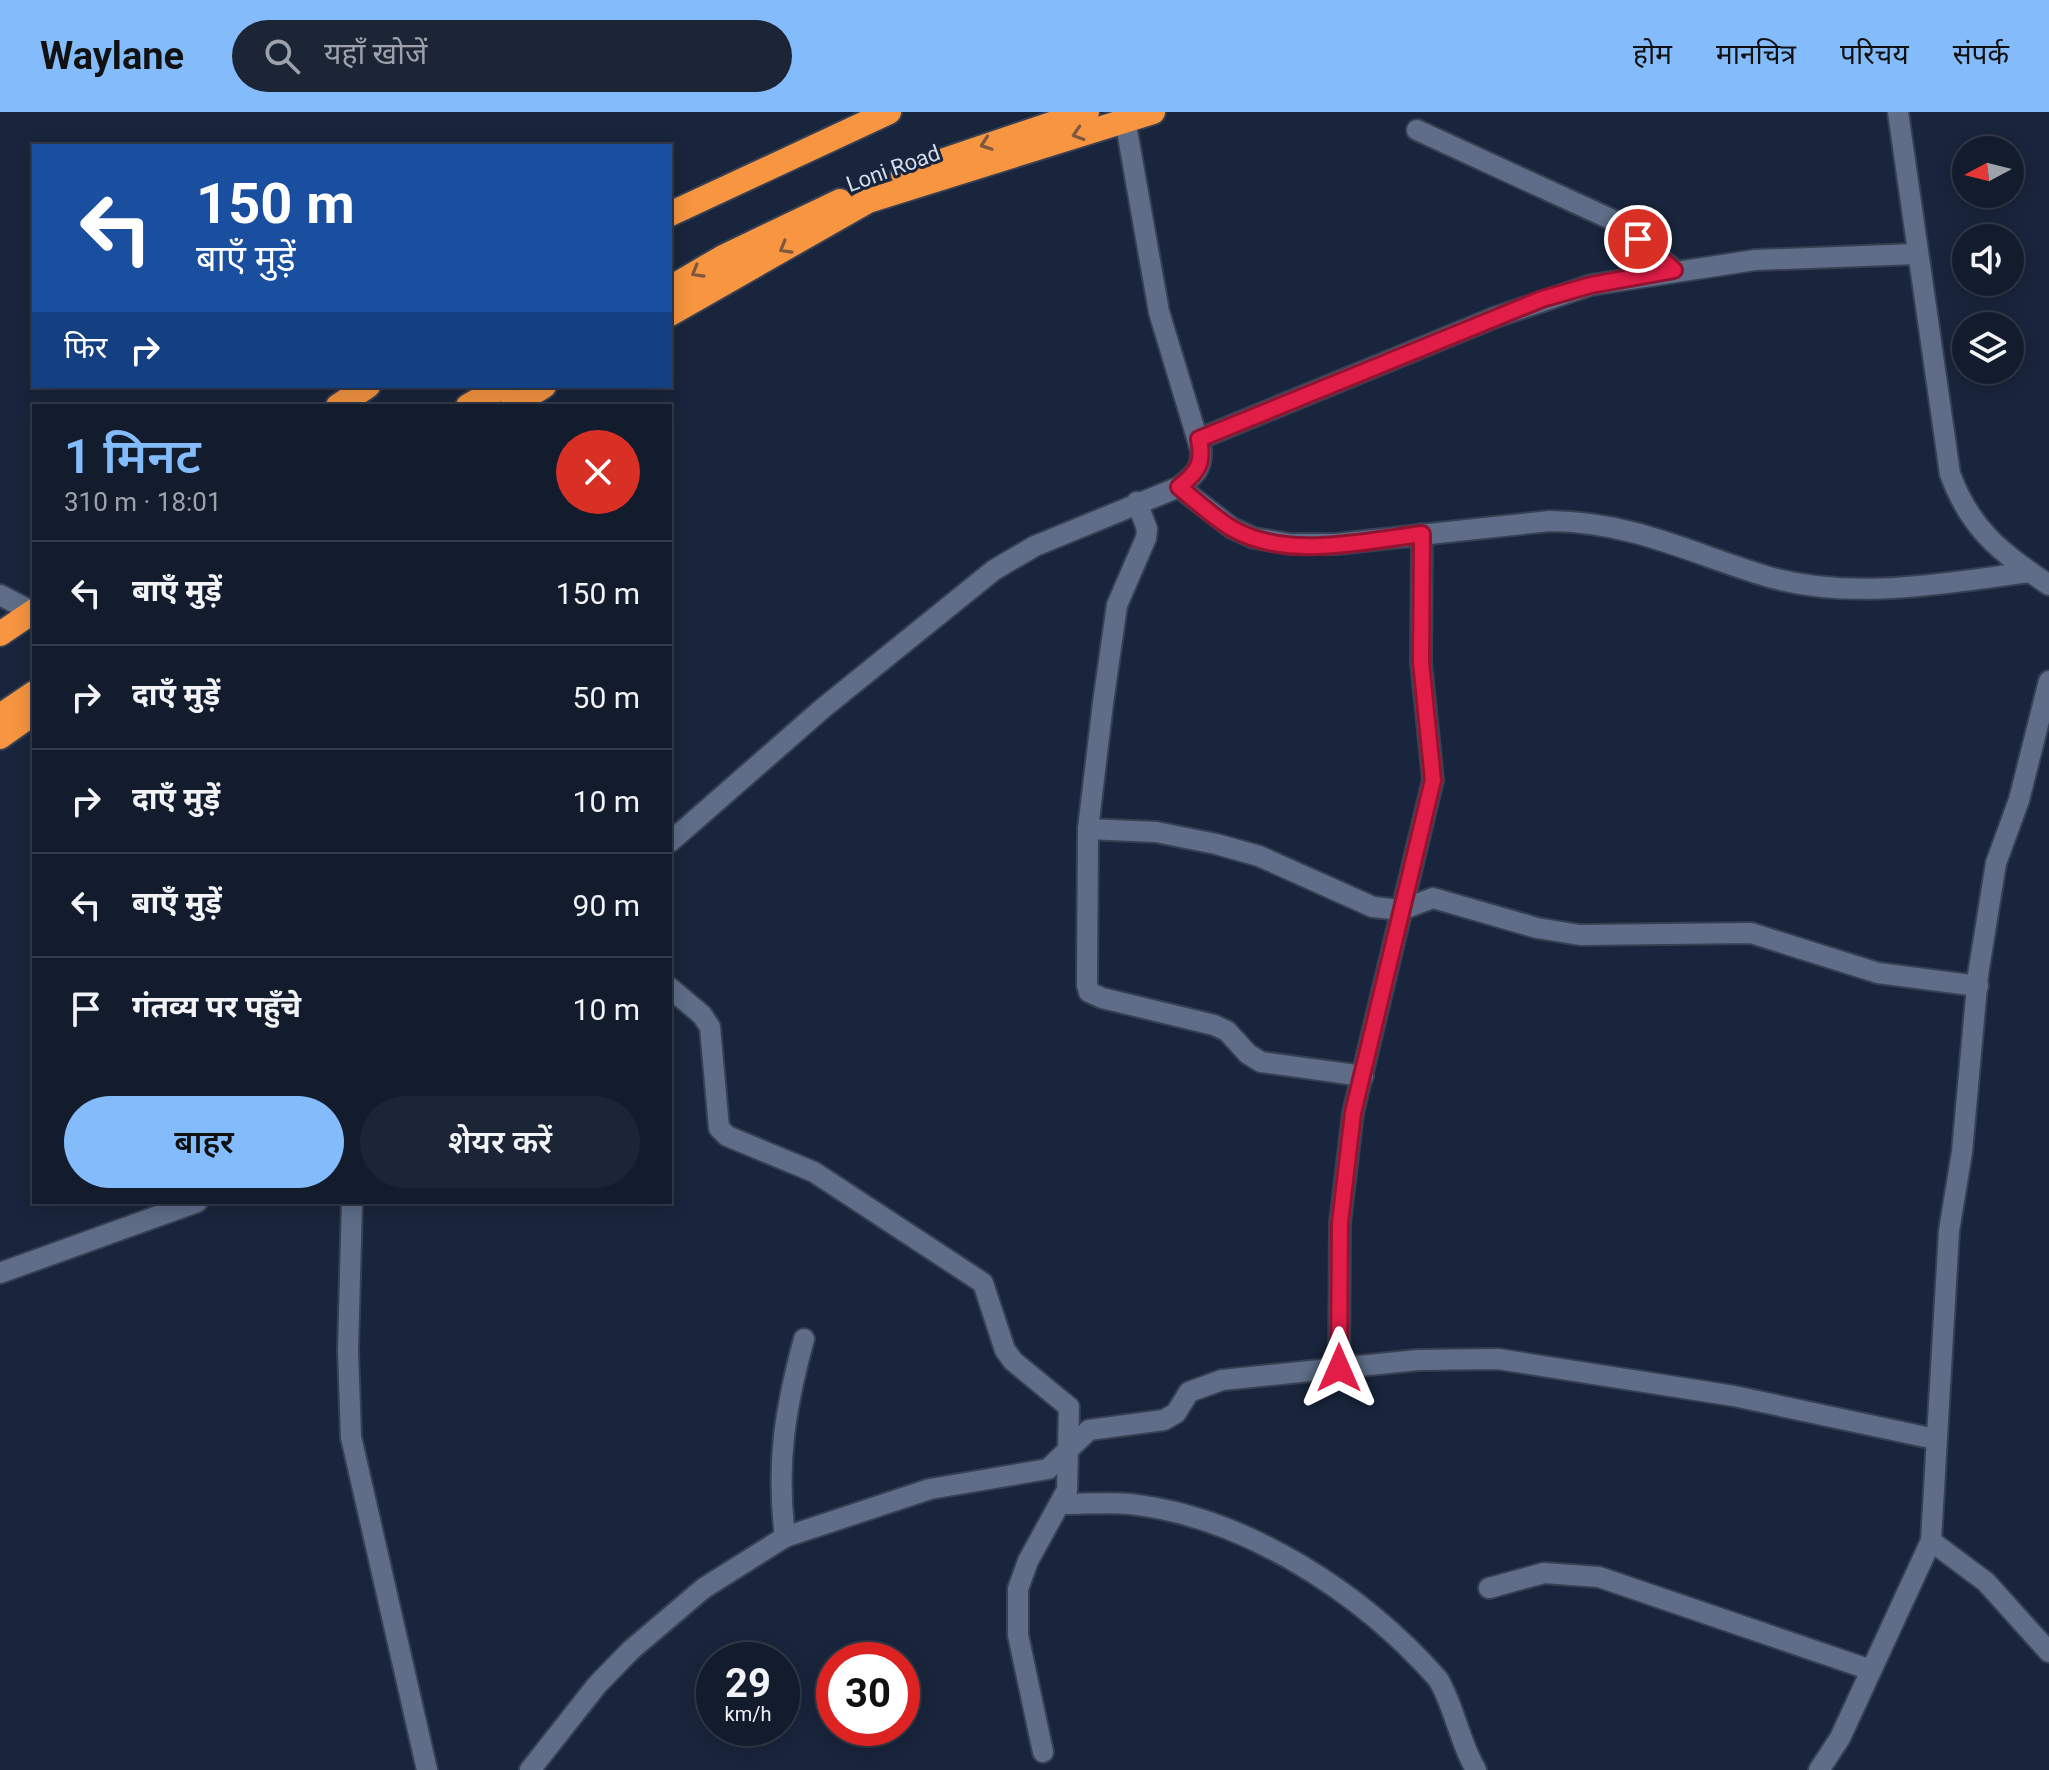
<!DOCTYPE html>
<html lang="hi">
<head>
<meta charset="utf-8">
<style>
  body { margin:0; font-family:Roboto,"Noto Sans Devanagari",sans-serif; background:#1c2535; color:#f1f3f6; height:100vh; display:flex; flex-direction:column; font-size:30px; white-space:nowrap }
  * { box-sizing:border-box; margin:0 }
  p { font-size:26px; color:#9da1aa }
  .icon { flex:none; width:44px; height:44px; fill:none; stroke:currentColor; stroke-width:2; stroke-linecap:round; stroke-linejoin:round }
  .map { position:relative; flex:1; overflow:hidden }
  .panel { position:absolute; left:32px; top:292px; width:640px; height:800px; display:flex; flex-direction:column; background:#131c2d; border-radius:0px; box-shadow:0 4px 20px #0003,0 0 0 2px #323a49 }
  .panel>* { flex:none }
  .banner { position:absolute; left:32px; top:32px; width:640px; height:244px; border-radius:0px; box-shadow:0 4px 20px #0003,0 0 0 2px #323a49; background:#1a4fa0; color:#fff; overflow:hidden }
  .needle { width:52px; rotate:263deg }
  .tools { position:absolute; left:1952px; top:24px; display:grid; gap:16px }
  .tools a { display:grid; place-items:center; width:72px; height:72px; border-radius:50%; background:#131c2d; box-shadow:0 4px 20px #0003,0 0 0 2px #323a49; font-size:40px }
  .speed { position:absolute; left:696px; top:1530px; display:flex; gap:16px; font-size:40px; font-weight:700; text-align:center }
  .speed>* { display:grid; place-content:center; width:104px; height:104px; border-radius:50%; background:#131c2d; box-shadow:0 4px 20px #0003,0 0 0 2px #323a49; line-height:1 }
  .speed small { font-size:20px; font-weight:400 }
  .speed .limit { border:12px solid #d22; background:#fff; color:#111 }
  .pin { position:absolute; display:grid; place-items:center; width:68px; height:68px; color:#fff; margin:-34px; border:4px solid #fff; border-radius:50%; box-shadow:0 2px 8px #0007 }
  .me { position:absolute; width:88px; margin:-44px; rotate:0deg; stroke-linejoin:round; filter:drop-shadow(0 0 6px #0008) }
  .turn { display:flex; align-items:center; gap:28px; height:168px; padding:0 32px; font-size:36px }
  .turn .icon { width:104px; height:104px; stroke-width:2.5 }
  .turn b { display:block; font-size:56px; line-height:68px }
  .then { display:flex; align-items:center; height:76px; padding:0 32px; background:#0003; gap:16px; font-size:30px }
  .round { display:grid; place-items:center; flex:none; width:84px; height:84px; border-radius:42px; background:#1c2535 }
  .headline { display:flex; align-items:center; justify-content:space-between; height:136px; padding:0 32px }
  h1 { font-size:48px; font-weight:600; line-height:60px; color:#84bcfb }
  .primary-button { display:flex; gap:16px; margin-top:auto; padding:16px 32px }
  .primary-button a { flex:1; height:92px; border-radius:48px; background:#84bcfb; color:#111; font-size:32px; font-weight:600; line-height:92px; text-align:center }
  .primary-button a+a { background:#1c2535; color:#f1f3f6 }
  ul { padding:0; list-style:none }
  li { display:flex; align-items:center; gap:24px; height:104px; padding:0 32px; border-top:2px solid #323a49 }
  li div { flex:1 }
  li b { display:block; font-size:30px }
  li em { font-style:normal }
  header { display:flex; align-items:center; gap:48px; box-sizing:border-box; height:112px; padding:0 40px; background:#84bcfb; color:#111 }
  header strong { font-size:38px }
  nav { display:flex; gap:44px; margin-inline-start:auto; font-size:28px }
  .search { width:560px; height:72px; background:#1c2535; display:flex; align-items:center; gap:20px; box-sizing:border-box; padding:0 28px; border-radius:44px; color:#9da1aa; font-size:30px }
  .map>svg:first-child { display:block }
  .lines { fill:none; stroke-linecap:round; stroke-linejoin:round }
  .minor-casing { stroke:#364052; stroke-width:24 }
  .highway-casing { stroke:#364052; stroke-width:28 }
  .minor { stroke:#5f6d88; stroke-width:20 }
  .highway { stroke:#f79541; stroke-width:24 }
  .oneway { stroke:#7d573e }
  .route-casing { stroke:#92132f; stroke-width:20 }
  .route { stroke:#e11d48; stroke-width:14 }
  .labels { text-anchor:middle; stroke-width:6; stroke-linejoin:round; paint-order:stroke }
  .street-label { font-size:22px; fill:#d4ddec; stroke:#19253c }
</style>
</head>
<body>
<header>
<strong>Waylane</strong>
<div class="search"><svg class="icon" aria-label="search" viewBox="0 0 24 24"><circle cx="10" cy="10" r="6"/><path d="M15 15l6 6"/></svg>यहाँ खोजें</div>
<nav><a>होम</a><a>मानचित्र</a><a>परिचय</a><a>संपर्क</a></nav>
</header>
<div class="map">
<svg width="2049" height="1658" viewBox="0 0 2049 1658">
  <rect width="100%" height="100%" fill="#19253c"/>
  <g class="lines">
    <!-- minor casing -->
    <g class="minor-casing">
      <g id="minor">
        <path d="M1898 0 1950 362C1971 419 2001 440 2049 473"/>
        <polyline points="1417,18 1617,110 1674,158"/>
        <polyline points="1199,327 1496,205 1591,173 1755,148 1916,142"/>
        <path d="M1179 375 1232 416 1254 426 1290 432H1336L1550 409C1634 410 1692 442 1769 465 1854 489 1945 471 2030 460"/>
        <polyline points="1137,390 1147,417 1146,426 1117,493 1103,591 1088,717 1087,873 1089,880 1102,886 1214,913 1227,919 1248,942 1261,950 1363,964"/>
        <polyline points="0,483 31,499"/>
        <polyline points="1088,717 1156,720 1216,732 1259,744 1373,795 1401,798 1433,786 1537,816 1580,823 1751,821 1878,861 1978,874"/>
        <path d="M670 730 822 597 994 458 1035 434 1179 375C1193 364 1202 358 1201 339L1159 200 1125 7"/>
        <polyline points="670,876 702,903 710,915 719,1016 727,1024 814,1060 983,1171 1005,1238 1013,1249 1069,1295 1067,1378 1028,1449 1018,1477 1018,1523 1043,1640"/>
        <polyline points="352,1090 348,1239 351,1325 427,1658"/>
        <polyline points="0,1161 197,1090"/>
        <polyline points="1339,1256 1340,1111 1353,1001 1433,668 1421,550 1422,422"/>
        <path d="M1063 1392C1085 1392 1108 1390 1130 1392 1246 1405 1362 1481 1438 1567 1455 1596 1459 1629 1476 1658"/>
        <path d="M785 1425C776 1351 785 1297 804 1227"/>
        <polyline points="1931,1429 1986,1470 2049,1540"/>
        <polyline points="1489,1476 1544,1461 1599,1465 1871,1558"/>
        <polyline points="530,1658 597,1573 631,1538 704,1476 785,1425 930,1377 1048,1357 1089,1318 1164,1308 1176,1301 1189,1280 1222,1268 1418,1248 1498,1247 1734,1284 1935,1327"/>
        <polyline points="1819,1658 1840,1626 1931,1429 1949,1119 1962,1040 1978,863 1996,751 2019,688 2049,569"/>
      </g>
    </g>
    <!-- highway casing -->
    <g class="highway-casing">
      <g id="highway">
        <polyline points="903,62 1087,0"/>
        <polyline points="670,102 889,0"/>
        <polyline points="670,176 723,145 840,89"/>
        <polyline points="670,202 868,89 1153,0"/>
        <polyline points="338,294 368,274"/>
        <polyline points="468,294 503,274"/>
        <polyline points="512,294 544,274"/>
        <polyline points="0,522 34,499"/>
        <polyline points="0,604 34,581"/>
        <polyline points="0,625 34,601"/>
      </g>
    </g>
    <!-- minor -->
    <use href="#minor" class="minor"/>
    <!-- highway -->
    <use href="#highway" class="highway"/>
  </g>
  <!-- one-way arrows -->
  <defs><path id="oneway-chevron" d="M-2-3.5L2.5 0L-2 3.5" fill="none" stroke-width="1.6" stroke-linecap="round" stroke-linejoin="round" transform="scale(2)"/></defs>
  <g class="oneway">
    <use href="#oneway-chevron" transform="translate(1078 22) rotate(162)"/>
    <use href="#oneway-chevron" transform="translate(986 32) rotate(161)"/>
    <use href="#oneway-chevron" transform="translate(785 136) rotate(150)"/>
    <use href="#oneway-chevron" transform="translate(697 160) rotate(150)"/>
  </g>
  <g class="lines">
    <!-- route casing -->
    <g class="route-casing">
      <path id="route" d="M1339 1256 1340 1111 1353 1001 1433 668 1421 550 1422 422C1363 429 1288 448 1233 417 1214 406 1196 389 1179 375 1198 360 1204 351 1199 327L1542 187 1591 173 1674 158 1638 127"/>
    </g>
    <!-- route -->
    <use href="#route" class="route"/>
  </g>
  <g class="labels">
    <!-- street labels -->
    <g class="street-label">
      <text transform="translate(893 56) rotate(-20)" y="8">Loni Road</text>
    </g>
  </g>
</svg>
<div class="tools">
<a><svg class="needle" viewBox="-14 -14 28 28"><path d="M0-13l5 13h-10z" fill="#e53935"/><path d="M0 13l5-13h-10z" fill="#9da1aa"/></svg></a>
<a><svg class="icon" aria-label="sound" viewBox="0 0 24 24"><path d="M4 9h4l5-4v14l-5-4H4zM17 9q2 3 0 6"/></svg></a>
<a><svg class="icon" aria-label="layers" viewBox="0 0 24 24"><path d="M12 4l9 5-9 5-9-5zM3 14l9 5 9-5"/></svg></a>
</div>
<div class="speed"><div>29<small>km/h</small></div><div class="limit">30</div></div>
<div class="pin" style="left:1638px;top:127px;background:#d93025"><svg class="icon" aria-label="arrive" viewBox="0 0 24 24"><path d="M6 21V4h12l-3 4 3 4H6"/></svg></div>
<svg class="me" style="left:1339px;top:1256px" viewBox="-20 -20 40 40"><path d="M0-17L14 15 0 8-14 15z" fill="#e11d48" stroke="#fff" stroke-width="4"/></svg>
<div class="banner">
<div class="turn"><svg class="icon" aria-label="left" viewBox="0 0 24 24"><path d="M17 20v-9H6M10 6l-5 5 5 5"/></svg><div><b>150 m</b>बाएँ मुड़ें</div></div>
<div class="then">फिर<svg class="icon" aria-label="right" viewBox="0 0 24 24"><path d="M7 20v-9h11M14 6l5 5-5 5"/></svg></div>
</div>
<section class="panel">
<div class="headline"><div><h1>1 मिनट</h1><p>310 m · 18:01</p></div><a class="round" style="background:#d93025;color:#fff"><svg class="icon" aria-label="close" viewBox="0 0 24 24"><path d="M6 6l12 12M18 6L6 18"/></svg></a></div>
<ul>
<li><svg class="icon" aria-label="left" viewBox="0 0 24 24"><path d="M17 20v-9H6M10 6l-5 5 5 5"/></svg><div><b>बाएँ मुड़ें</b></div><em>150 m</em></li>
<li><svg class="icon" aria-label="right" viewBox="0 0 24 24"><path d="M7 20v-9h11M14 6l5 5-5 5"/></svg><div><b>दाएँ मुड़ें</b></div><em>50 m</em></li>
<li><svg class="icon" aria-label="right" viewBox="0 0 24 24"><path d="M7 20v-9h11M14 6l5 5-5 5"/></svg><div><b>दाएँ मुड़ें</b></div><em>10 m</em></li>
<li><svg class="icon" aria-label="left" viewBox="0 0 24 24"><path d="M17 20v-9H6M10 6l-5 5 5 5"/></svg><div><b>बाएँ मुड़ें</b></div><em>90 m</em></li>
<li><svg class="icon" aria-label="arrive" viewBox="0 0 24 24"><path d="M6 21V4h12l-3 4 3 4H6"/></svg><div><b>गंतव्य पर पहुँचे</b></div><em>10 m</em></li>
</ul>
<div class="primary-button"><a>बाहर</a><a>शेयर करें</a></div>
</section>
</div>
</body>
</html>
